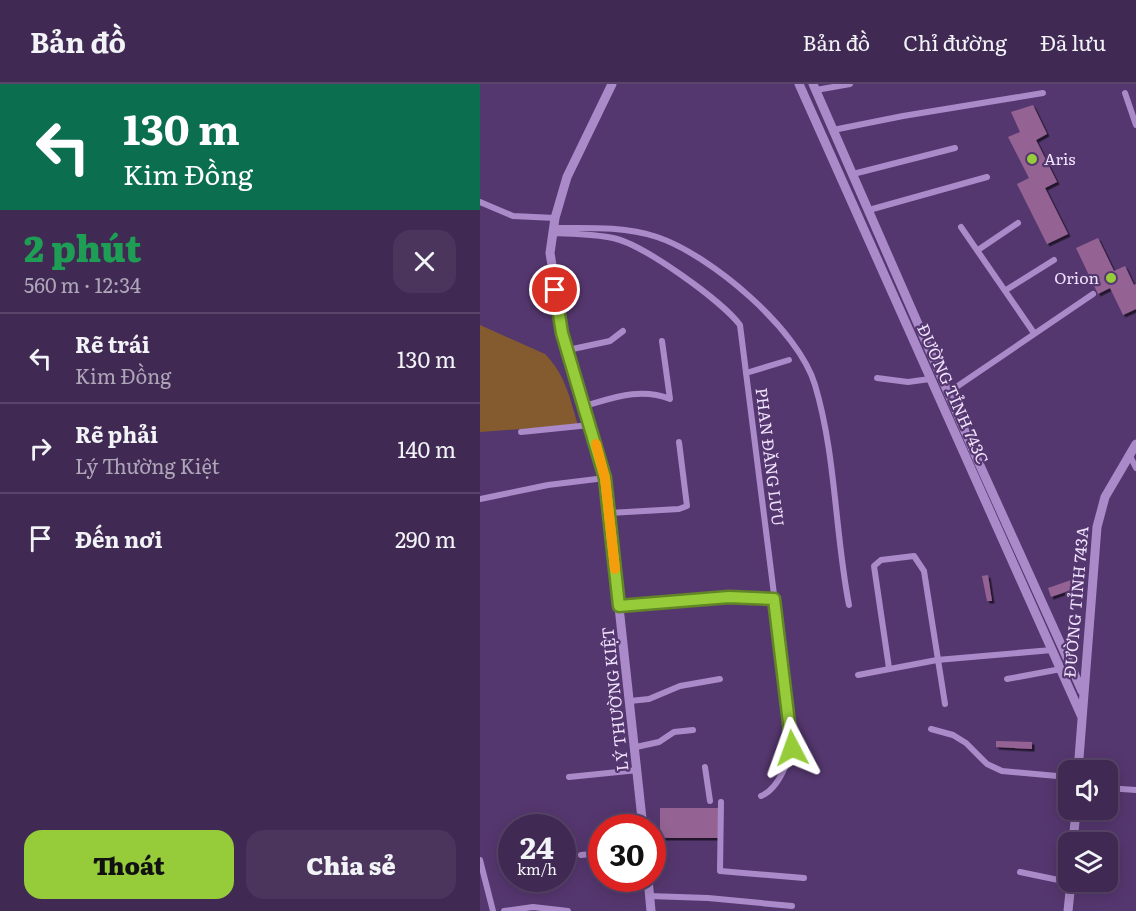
<!DOCTYPE html>
<html lang="vi">
<head>
<meta charset="utf-8">
<style>
  body { margin:0; font-family:Literata,serif; background:#4b355d; color:#f1f3f6; height:100vh; display:flex; flex-direction:column; font-size:22px; white-space:nowrap }
  * { box-sizing:border-box; margin:0 }
  p { font-size:20px; color:#aea6b8 }
  .icon { flex:none; width:33px; height:33px; fill:none; stroke:currentColor; stroke-width:2; stroke-linecap:round; stroke-linejoin:round }
  .map { position:relative; flex:1; overflow:hidden }
  .sheet { display:flex; flex-direction:column; background:#402953; width:480px }
  .sheet>* { flex:none }
  .top-card { background:#0b6e4f; color:#fff; overflow:hidden }
  .tools { position:absolute; left:578px; top:676px; display:grid; gap:12px }
  .tools a { display:grid; place-items:center; width:60px; height:60px; border-radius:12px; background:#402953; box-shadow:0 3px 15px #0003,0 0 0 2px #59456a; font-size:30px }
  .speed { position:absolute; left:18px; top:730px; display:flex; gap:12px; font-size:30px; font-weight:700; text-align:center }
  .speed>* { display:grid; place-content:center; width:78px; height:78px; border-radius:50%; background:#402953; box-shadow:0 3px 15px #0003,0 0 0 2px #59456a; line-height:1 }
  .speed small { font-size:15px; font-weight:400 }
  .speed .limit { border:9px solid #d22; background:#fff; color:#111 }
  .pin { position:absolute; display:grid; place-items:center; width:51px; height:51px; color:#fff; margin:-26px; border:3px solid #fff; border-radius:50%; box-shadow:0 2px 6px #0007 }
  .me { position:absolute; width:66px; margin:-33px; rotate:356deg; stroke-linejoin:round; filter:drop-shadow(0 0 4px #0008) }
  .turn { display:flex; align-items:center; gap:21px; height:126px; padding:0 24px; font-size:27px }
  .turn .icon { width:78px; height:78px; stroke-width:2.5 }
  .turn b { display:block; font-size:42px; line-height:51px }
  .round { display:grid; place-items:center; flex:none; width:63px; height:63px; border-radius:18px; background:#4b355d }
  .head { display:flex; align-items:center; justify-content:space-between; height:102px; padding:0 24px }
  h1 { font-size:36px; font-weight:800; line-height:45px; color:#1e9e55 }
  .cta { display:flex; gap:12px; margin-top:auto; padding:12px 24px }
  .cta a { flex:1; height:69px; border-radius:18px; background:#96cc3a; color:#111; font-size:24px; font-weight:800; line-height:69px; text-align:center }
  .cta a+a { background:#4b355d; color:#f1f3f6 }
  ul { padding:0; list-style:none }
  li { display:flex; align-items:center; gap:18px; height:90px; padding:0 24px; border-top:2px solid #59456a }
  li div { flex:1 }
  li b { display:block; font-size:22px }
  li em { font-style:normal }
  header { display:flex; align-items:center; gap:36px; box-sizing:border-box; height:84px; padding:0 30px; background:#402953; border-bottom:2px solid #59456a }
  header strong { font-size:28px }
  nav { display:flex; gap:33px; margin-inline-start:auto; font-size:21px }
  main { display:flex; flex:1; min-height:0 }
  .map>svg:first-child { display:block }
  .green { fill:#835b2e }
  .building { fill:#956393; filter:url(#shadow) }
  .lines { fill:none; stroke-linecap:round; stroke-linejoin:round }
  .minor { stroke:#ab8ac9; stroke-width:6 }
  .secondary { stroke:#ab8ac9; stroke-width:9 }
  .route-casing { stroke:#628526; stroke-width:15 }
  .route { stroke:#96cc3a; stroke-width:10 }
  .slow { stroke:#f59e0b; stroke-width:10 }
  .poi-dot { fill:#96cc3a; stroke:#55376f; stroke-width:2 }
  .labels { text-anchor:middle; stroke-width:4.5; stroke-linejoin:round; paint-order:stroke }
  .poi-label { font-size:16px; fill:#f0e3fd; stroke:#55376f; text-anchor:start }
  .street-label { font-size:16px; fill:#f0e3fd; stroke:#55376f }
</style>
</head>
<body>
<header>
<strong>Bản đồ</strong>
<nav><a>Bản đồ</a><a>Chỉ đường</a><a>Đã lưu</a></nav>
</header>
<main>
<section class="sheet">
<div class="top-card">
<div class="turn"><svg class="icon" aria-label="left" viewBox="0 0 24 24"><path d="M17 20v-9H6M10 6l-5 5 5 5"/></svg><div><b>130 m</b>Kim Đồng</div></div>
</div>
<div class="head"><div><h1>2 phút</h1><p>560 m · 12:34</p></div><a class="round"><svg class="icon" aria-label="close" viewBox="0 0 24 24"><path d="M6 6l12 12M18 6L6 18"/></svg></a></div>
<ul>
<li><svg class="icon" aria-label="left" viewBox="0 0 24 24"><path d="M17 20v-9H6M10 6l-5 5 5 5"/></svg><div><b>Rẽ trái</b><p>Kim Đồng</p></div><em>130 m</em></li>
<li><svg class="icon" aria-label="right" viewBox="0 0 24 24"><path d="M7 20v-9h11M14 6l5 5-5 5"/></svg><div><b>Rẽ phải</b><p>Lý Thường Kiệt</p></div><em>140 m</em></li>
<li><svg class="icon" aria-label="arrive" viewBox="0 0 24 24"><path d="M6 21V4h12l-3 4 3 4H6"/></svg><div><b>Đến nơi</b></div><em>290 m</em></li>
</ul>
<div class="cta"><a>Thoát</a><a>Chia sẻ</a></div>
</section>
<div class="map">
<svg width="656" height="827" viewBox="0 0 656 827">
  <defs>
    <filter id="shadow"><feDropShadow dx="2.5" dy="2.5" stdDeviation="0" flood-color="#0009"/></filter>
  </defs>
  <rect width="100%" height="100%" fill="#55376f"/>
  <!-- green -->
  <path class="green" d="M0 241 65 270C86 292 89 312 98 341L0 348Z"/>
  <!-- building -->
  <g class="building">
    <polygon points="553,21 567,50 556,56 577,98 565,104 588,150 567,160 537,100 549,94 528,53 540,48 531,28"/>
    <polygon points="618,154 634,187 645,182 654,201 656,200 656,225 643,231 630,204 618,210 596,164"/>
    <polygon points="508,491 512,517 507,517 502,492"/>
    <polygon points="594,495 597,504 571,513 568,504"/>
    <polygon points="516,657 552,658 552,665 516,663"/>
    <rect x="180" y="724" width="59" height="30"/>
  </g>
  <g class="lines">
    <!-- minor -->
    <g class="minor">
      <polyline points="336,6 370,0"/>
      <polyline points="645,9 656,41"/>
      <polyline points="353,46 423,32 563,9"/>
      <polyline points="373,90 475,64"/>
      <polyline points="0,118 33,132 75,134"/>
      <polyline points="389,126 507,93"/>
      <polyline points="481,143 554,249"/>
      <path d="M73 144C107 144 144 142 177 153 231 171 319 246 335 301 356 371 355 450 369 521"/>
      <path d="M73 149C93 150 114 150 133 154 163 160 242 217 260 241L312 653C312 672 299 705 281 712"/>
      <polyline points="498,166 538,139"/>
      <polyline points="526,206 574,176"/>
      <polyline points="88,266 130,257 143,247"/>
      <polyline points="266,289 309,276"/>
      <polyline points="397,294 428,298 450,295"/>
      <polyline points="469,308 613,210"/>
      <path d="M104 322C133 314 160 303 190 315L182 257"/>
      <polyline points="41,348 110,341"/>
      <polyline points="649,370 656,384"/>
      <polyline points="0,415 68,401 125,394"/>
      <polyline points="129,429 199,425 207,422 199,358"/>
      <polyline points="139,522 249,513 294,515"/>
      <polyline points="409,584 394,482 401,476 434,472 444,487 465,620"/>
      <polyline points="378,591 457,576 572,566"/>
      <polyline points="527,595 581,585"/>
      <polyline points="150,617 169,615 200,602 240,595"/>
      <polyline points="451,645 473,651 486,659 507,680 522,687 588,693"/>
      <polyline points="156,663 179,658 194,648 213,646"/>
      <polyline points="225,683 230,717"/>
      <polyline points="89,693 158,686"/>
      <polyline points="627,704 656,706"/>
      <polyline points="241,718 240,787 324,794"/>
      <polyline points="101,771 122,769"/>
      <polyline points="0,776 13,827"/>
      <polyline points="540,788 588,798"/>
      <polyline points="169,812 228,814 312,822"/>
      <polyline points="24,827 53,823 88,827"/>
    </g>
    <!-- secondary -->
    <g class="secondary">
      <polyline points="132,0 87,93 75,134 70,169 83,249 125,394 163,744"/>
      <polyline points="319,0 601,631"/>
      <polyline points="333,0 498,377 602,607"/>
      <polyline points="598,687 617,443 625,413 656,360"/>
      <polyline points="593,759 596,726"/>
      <polyline points="168,795 171,827"/>
      <polyline points="588,827 591,798"/>
    </g>
  </g>
  <g class="lines">
    <!-- route casing -->
    <g class="route-casing">
      <polyline id="route" points="75,206 82,249 125,394 139,522 249,513 294,515 312,664"/>
    </g>
    <!-- route -->
    <use href="#route" class="route"/>
    <!-- slow -->
    <polyline class="slow" points="116,360 125,394 135,485"/>
  </g>
  <!-- markers -->
  <g class="poi-dot">
    <circle cx="552" cy="75" r="6"/>
    <circle cx="631" cy="194" r="6"/>
  </g>
  <g class="labels">
    <!-- poi labels -->
    <g class="poi-label">
      <text x="564" y="81">Aris</text>
      <text x="619" y="200" text-anchor="end">Orion</text>
    </g>
    <!-- street labels -->
    <g class="street-label">
      <text transform="translate(473 310) rotate(66)" y="6">ĐƯỜNG TỈNH 743C</text>
      <text transform="translate(290 373) rotate(83)" y="6">PHAN ĐĂNG LƯU</text>
      <text transform="translate(596 518) rotate(-85)" y="6">ĐƯỜNG TỈNH 743A</text>
      <text transform="translate(135 615) rotate(-96)" y="6">LÝ THƯỜNG KIỆT</text>
    </g>
  </g>
</svg>
<div class="tools">
<a><svg class="icon" aria-label="sound" viewBox="0 0 24 24"><path d="M4 9h4l5-4v14l-5-4H4zM17 9q2 3 0 6"/></svg></a>
<a><svg class="icon" aria-label="layers" viewBox="0 0 24 24"><path d="M12 4l9 5-9 5-9-5zM3 14l9 5 9-5"/></svg></a>
</div>
<div class="speed"><div>24<small>km/h</small></div><div class="limit">30</div></div>
<div class="pin" style="left:75px;top:206px;background:#d93025"><svg class="icon" aria-label="arrive" viewBox="0 0 24 24"><path d="M6 21V4h12l-3 4 3 4H6"/></svg></div>
<svg class="me" style="left:312px;top:664px" viewBox="-20 -20 40 40"><path d="M0-17L14 15 0 8-14 15z" fill="#96cc3a" stroke="#fff" stroke-width="4"/></svg>
</div>
</main>
</body>
</html>
